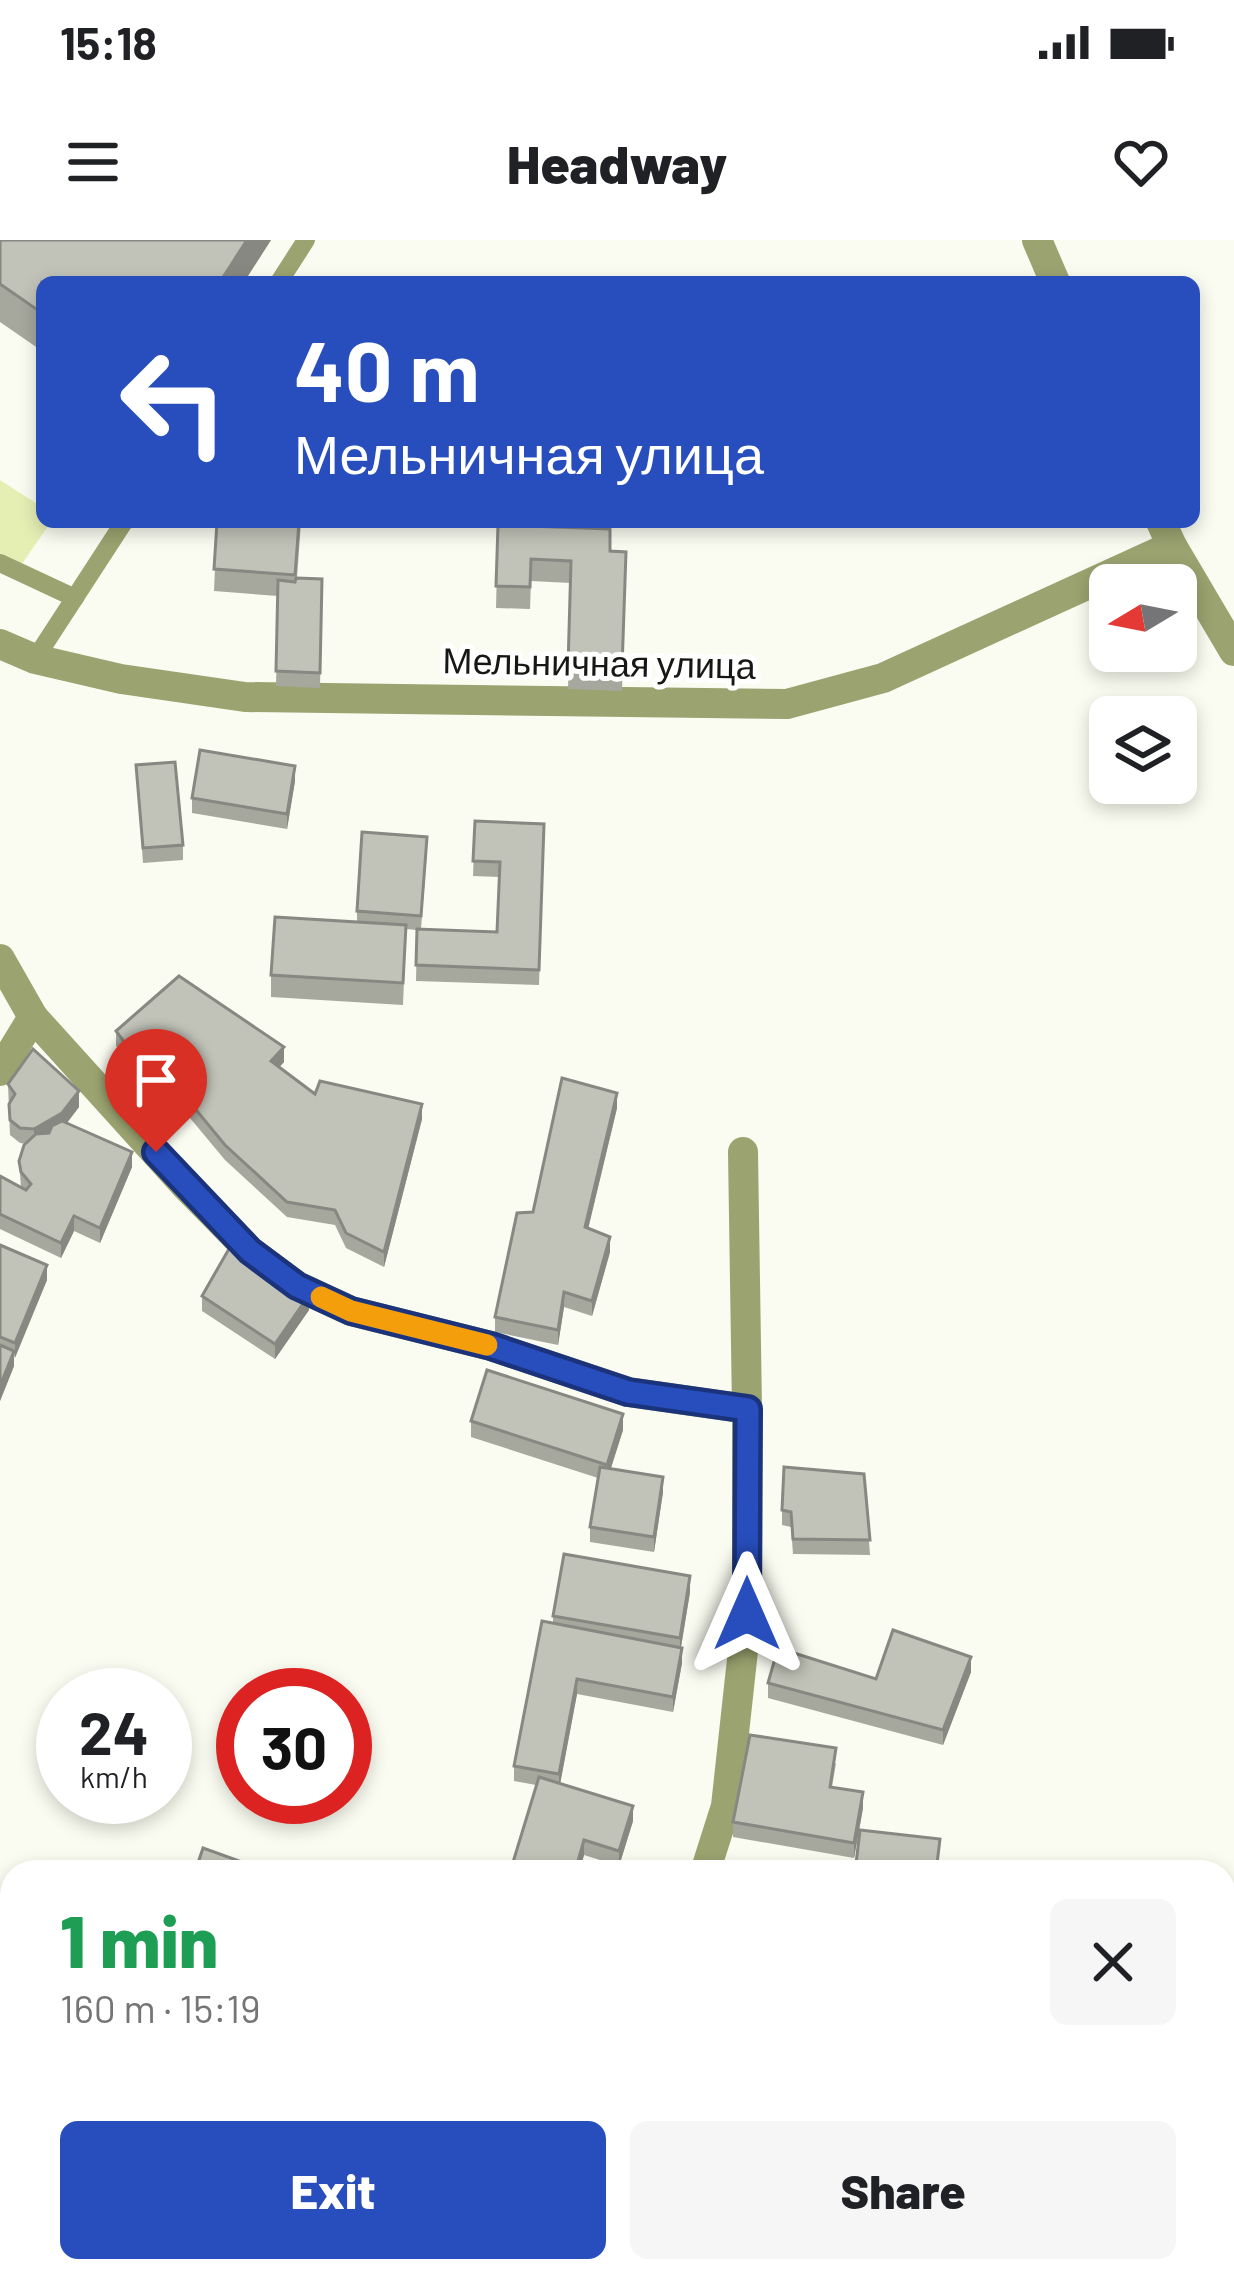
<!DOCTYPE html>
<html lang="en">
<head>
<meta charset="utf-8">
<style>
  body { margin:0; font-family:Barlow,sans-serif; background:#f6f6f6; color:#202124; height:100vh; display:flex; flex-direction:column; font-size:45px; white-space:nowrap }
  * { box-sizing:border-box; margin:0 }
  p { font-size:39px; color:#757577 }
  .icon { flex:none; width:66px; height:66px; fill:none; stroke:currentColor; stroke-width:2; stroke-linecap:round; stroke-linejoin:round }
  .map { position:relative; flex:1; overflow:hidden }
  .panel { position:absolute; left:0px; top:1620px; width:1236px; height:423px; display:flex; flex-direction:column; background:#fff; border-radius:36px 36px 0 0; box-shadow:0 6px 18px #0003 }
  .panel>* { flex:none }
  .banner { position:absolute; left:36px; top:36px; width:1164px; height:252px; border-radius:18px; box-shadow:0 6px 18px #0003; background:#284ebd; color:#fff; overflow:hidden }
  .needle { width:78px; rotate:260deg }
  .controls { position:absolute; left:1089px; top:324px; display:grid; gap:24px }
  .controls a { display:grid; place-items:center; width:108px; height:108px; border-radius:18px; background:#fff; box-shadow:0 6px 18px #0003; font-size:60px }
  .speed { position:absolute; left:36px; top:1428px; display:flex; gap:24px; font-size:60px; font-weight:700; text-align:center }
  .speed>* { display:grid; place-content:center; width:156px; height:156px; border-radius:50%; background:#fff; box-shadow:0 6px 18px #0003; line-height:1 }
  .speed small { font-size:30px; font-weight:400 }
  .speed .limit { border:18px solid #d22; background:#fff; color:#111 }
  .pin { position:absolute; display:grid; place-items:center; width:102px; height:102px; color:#fff; margin:-123px -51px; border-radius:50% 50% 50% 0; rotate:-45deg; box-shadow:0 0 12px #0007 }
  .pin .icon { rotate:45deg }
  .me { position:absolute; width:132px; margin:-66px; rotate:0deg; stroke-linejoin:round; filter:drop-shadow(0 0 9px #0008) }
  .turn { display:flex; align-items:center; gap:42px; height:252px; padding:0 60px; font-size:54px }
  .turn .icon { width:156px; height:156px; stroke-width:2.5 }
  .turn b { display:block; font-size:84px; line-height:102px }
  .round { display:grid; place-items:center; flex:none; width:126px; height:126px; border-radius:18px; background:#f6f6f6 }
  .headline { display:flex; align-items:center; justify-content:space-between; height:204px; padding:0 60px }
  h1 { font-size:72px; font-weight:800; line-height:90px; color:#1e9e55 }
  .button { display:flex; gap:24px; margin-top:auto; padding:24px 60px }
  .button a { flex:1; height:138px; border-radius:18px; background:#284ebd; color:#fff; font-size:48px; font-weight:800; line-height:138px; text-align:center }
  .button a+a { background:#f6f6f6; color:#202124 }
  .status { display:flex; justify-content:space-between; align-items:center; height:84px; padding:0 60px; background:#fff; direction:ltr }
  .status svg { height:33px; fill:currentColor }
  header { display:flex; justify-content:space-between; align-items:center; height:156px; padding:0 60px; background:#fff; font-size:54px; font-weight:800 }
  .map>svg:first-child { display:block }
  .park { fill:#e5efb4 }
  .lines { fill:none; stroke-linecap:round; stroke-linejoin:round }
  .lane { stroke:#9ba370; stroke-width:18 }
  .street { stroke:#9ba370; stroke-width:30 }
  .wall { fill:#a6a89e }
  .shaded-wall { fill:#878881 }
  .building { fill:#c1c3b8; stroke:#878881; stroke-width:3 }
  .route-casing { stroke:#1a337b; stroke-width:30 }
  .route { stroke:#284ebd; stroke-width:21 }
  .slow { stroke:#f59e0b; stroke-width:21 }
  .labels { text-anchor:middle; stroke-width:10; stroke-linejoin:round; paint-order:stroke }
  .street-label { font-size:36px; fill:#171714; stroke:#fff }
</style>
</head>
<body>
<div class="status"><b>15:18</b><svg viewBox="0 0 49 12"><path d="M0 12V9h3v3zM5 12V6h3v6zM10 12V3h3v9zM15 12V0h3v12zM26 1h20v11H26zM47 4h2v5h-2z"/></svg></div>
<header><svg class="icon" aria-label="menu" viewBox="0 0 24 24"><path d="M4 6h16M4 12h16M4 18h16"/></svg>Headway<svg class="icon" aria-label="heart" viewBox="0 0 24 24"><path d="M12 20l-8-8c-3-5 5-10 8-4 3-6 11-1 8 4z"/></svg></header>
<div class="map">
<svg width="1234" height="2042" viewBox="0 0 1234 2042">
  <rect width="100%" height="100%" fill="#fafcf1"/>
  <!-- park -->
  <polygon class="park" points="0,240 42,267 42,282 51,282 17,331 0,317"/>
  <g class="lines">
    <!-- lane -->
    <g class="lane">
      <polyline points="279,42 306,0"/>
      <polyline points="0,323 75,358"/>
      <polyline points="35,419 124,282"/>
    </g>
    <!-- street -->
    <g class="street">
      <polyline points="1037,0 1055,42"/>
      <polyline points="1161,282 1172,306 1234,411"/>
      <polyline points="0,404 35,419 121,439 245,457 787,464 883,438 1172,306"/>
      <polyline points="0,719 33,777 0,831"/>
      <polyline points="33,777 185,945 250,1011 297,1046 351,1071 491,1106 628,1152 747,1169"/>
      <polyline points="705,1632 726,1566 747,1374 747,1169 743,912"/>
      <polyline points="0,1802 12,1808"/>
      <polyline points="525,2031 565,2042"/>
      <polyline points="391,2042 395,2031"/>
    </g>
  </g>
  <!-- wall -->
  <g class="wall">
    <polygon points="0,0 271,0 244,42 42,42 42,111 0,82"/>
    <polygon points="217,282 301,282 297,338 322,339 320,448 276,446 278,356 214,351"/>
    <polygon points="498,285 610,311 626,312 622,451 568,449 571,343 531,341 530,369 496,368"/>
    <polygon points="136,525 183,605 183,620 143,623"/>
    <polygon points="295,541 287,589 192,573 192,558"/>
    <polygon points="475,581 544,584 539,745 416,741 417,690 406,689 403,765 271,757 271,735 357,682 357,671 427,612 421,689 497,692 499,637 473,636"/>
    <polygon points="116,791 284,822 279,827 315,854 422,879 384,1027 346,1008 335,985 287,977 225,920 150,830 140,838 116,806"/>
    <polygon points="8,844 79,867 67,883 132,927 100,1003 74,991 61,1018 0,989 0,936 21,947 19,921 26,904 20,903 10,895"/>
    <polygon points="617,868 588,988 610,1012 592,1076 564,1067 558,1105 495,1092 495,1077 533,972"/>
    <polygon points="0,1005 47,1040 14,1118 14,1126 0,1161"/>
    <polygon points="202,1056 309,1070 275,1119 202,1071"/>
    <polygon points="471,1181 623,1190 611,1228 663,1252 654,1312 590,1302 590,1287 598,1238 471,1197"/>
    <polygon points="864,1234 870,1315 793,1314 791,1287 782,1285 782,1270"/>
    <polygon points="690,1352 681,1407 682,1423 673,1472 577,1454 560,1543 633,1581 619,1626 584,1615 580,1629 510,1632 536,1545 514,1541 514,1526 553,1383 553,1376"/>
    <polygon points="971,1432 943,1505 768,1458 768,1443 876,1439"/>
    <polygon points="836,1523 832,1547 863,1568 854,1618 733,1597 733,1582"/>
    <polygon points="0,1834 12,1840 12,1896 0,1889"/>
    <polygon points="598,2031 660,2031 652,2042 619,2042"/>
  </g>
  <!-- shaded-wall -->
  <g class="shaded-wall">
    <polygon points="247,0 271,0 244,42 220,42"/>
    <polygon points="295,526 295,541 287,589 287,574"/>
    <polygon points="284,807 284,822 271,836 271,821"/>
    <polygon points="150,814 150,830 140,838 140,823"/>
    <polygon points="79,851 79,867 62,889 34,904 34,889"/>
    <polygon points="617,853 617,868 585,1002 585,987"/>
    <polygon points="422,864 422,879 384,1027 384,1012"/>
    <polygon points="132,912 132,927 100,1003 100,988"/>
    <polygon points="74,976 74,991 61,1018 61,1003"/>
    <polygon points="610,997 610,1012 592,1076 592,1061"/>
    <polygon points="47,1025 47,1040 15,1118 15,1103"/>
    <polygon points="564,1052 564,1067 558,1105 558,1090"/>
    <polygon points="309,1055 309,1070 275,1119 275,1104"/>
    <polygon points="14,1111 14,1126 0,1161 0,1146"/>
    <polygon points="623,1174 623,1190 607,1240 607,1225"/>
    <polygon points="663,1237 663,1252 654,1312 654,1297"/>
    <polygon points="690,1336 690,1352 680,1413 680,1398"/>
    <polygon points="682,1408 682,1423 673,1472 673,1457"/>
    <polygon points="971,1417 971,1432 943,1505 943,1490"/>
    <polygon points="577,1439 577,1454 559,1550 559,1534"/>
    <polygon points="863,1552 863,1568 854,1618 854,1603"/>
    <polygon points="633,1566 633,1581 619,1626 619,1611"/>
    <polygon points="584,1600 584,1615 579,1632 576,1628"/>
    <polygon points="10,1916 10,1931 0,1954 0,1939"/>
    <polygon points="339,2031 346,2031 341,2042 335,2042"/>
    <polygon points="649,2031 660,2031 652,2042 643,2042 643,2038"/>
  </g>
  <!-- building -->
  <g class="building">
    <polygon points="0,0 247,0 220,42 42,42 42,73 0,44"/>
    <polygon points="217,282 299,282 295,335 214,329"/>
    <polygon points="498,285 610,289 610,311 626,312 622,429 568,427 571,321 531,319 530,347 496,346"/>
    <polygon points="296,338 322,339 320,433 276,431 278,340 295,342"/>
    <polygon points="200,510 295,526 287,574 192,558"/>
    <polygon points="175,522 183,605 143,608 136,525"/>
    <polygon points="475,581 544,584 539,730 416,725 417,689 497,692 500,622 473,621"/>
    <polygon points="362,592 427,597 421,676 357,671"/>
    <polygon points="275,677 406,685 403,743 271,735"/>
    <polygon points="179,736 284,807 271,821 315,854 320,841 422,864 384,1012 346,993 335,970 287,962 225,905 150,814 140,823 116,791"/>
    <polygon points="33,809 79,851 62,873 34,889 20,888 10,880 9,864 15,854 8,844"/>
    <polygon points="562,838 617,853 585,987 610,997 592,1061 564,1052 558,1090 495,1077 517,973 533,972"/>
    <polygon points="62,881 132,912 100,988 74,976 61,1003 0,974 0,936 26,950 31,944 21,932 19,921 24,905 36,894 49,893 52,886"/>
    <polygon points="0,1005 47,1025 15,1103 0,1097"/>
    <polygon points="230,1007 309,1055 275,1104 202,1056"/>
    <polygon points="0,1105 14,1111 0,1146"/>
    <polygon points="487,1130 623,1174 607,1225 471,1181"/>
    <polygon points="600,1227 663,1237 654,1297 590,1287"/>
    <polygon points="784,1227 864,1234 870,1300 793,1299 791,1272 782,1270"/>
    <polygon points="564,1314 690,1336 680,1398 553,1376"/>
    <polygon points="542,1381 682,1408 673,1457 577,1439 559,1534 514,1526"/>
    <polygon points="893,1390 971,1417 943,1490 768,1443 778,1408 876,1439"/>
    <polygon points="750,1495 836,1508 830,1547 863,1552 854,1603 733,1582"/>
    <polygon points="539,1537 633,1566 619,1611 584,1600 576,1628 590,1632 510,1632"/>
    <polygon points="860,1590 940,1599 936,1632 855,1632"/>
    <polygon points="203,1608 270,1632 195,1632"/>
    <polygon points="0,1834 12,1840 12,1880 0,1874"/>
    <polygon points="0,1912 10,1916 0,1939"/>
    <polygon points="165,2031 339,2031 335,2042 177,2042 163,2036"/>
    <polygon points="627,2031 649,2031 643,2038"/>
  </g>
  <g class="lines">
    <!-- route casing -->
    <g class="route-casing">
      <polyline id="route" points="156,912 250,1011 297,1046 351,1071 491,1106 628,1152 748,1169 747,1374"/>
    </g>
    <!-- route -->
    <use href="#route" class="route"/>
    <!-- slow -->
    <polyline class="slow" points="321,1057 351,1071 487,1105"/>
  </g>
  <g class="labels">
    <!-- street labels -->
    <g class="street-label">
      <text transform="translate(599 423) rotate(1)" y="13">Мельничная улица</text>
    </g>
  </g>
</svg>
<div class="controls">
<a><svg class="needle" viewBox="-14 -14 28 28"><path d="M0-13l5 13h-10z" fill="#e53935"/><path d="M0 13l5-13h-10z" fill="#757577"/></svg></a>
<a><svg class="icon" aria-label="layers" viewBox="0 0 24 24"><path d="M12 4l9 5-9 5-9-5zM3 14l9 5 9-5"/></svg></a>
</div>
<div class="speed"><div>24<small>km/h</small></div><div class="limit">30</div></div>
<div class="pin" style="left:156px;top:912px;background:#d93025"><svg class="icon" aria-label="arrive" viewBox="0 0 24 24"><path d="M6 21V4h12l-3 4 3 4H6"/></svg></div>
<svg class="me" style="left:747px;top:1374px" viewBox="-20 -20 40 40"><path d="M0-17L14 15 0 8-14 15z" fill="#284ebd" stroke="#fff" stroke-width="4"/></svg>
<div class="banner">
<div class="turn"><svg class="icon" aria-label="left" viewBox="0 0 24 24"><path d="M17 20v-9H6M10 6l-5 5 5 5"/></svg><div><b>40 m</b>Мельничная улица</div></div>
</div>
<section class="panel">
<div class="headline"><div><h1>1 min</h1><p>160 m · 15:19</p></div><a class="round"><svg class="icon" aria-label="close" viewBox="0 0 24 24"><path d="M6 6l12 12M18 6L6 18"/></svg></a></div>
<div class="button"><a>Exit</a><a>Share</a></div>
</section>
</div>
</body>
</html>
